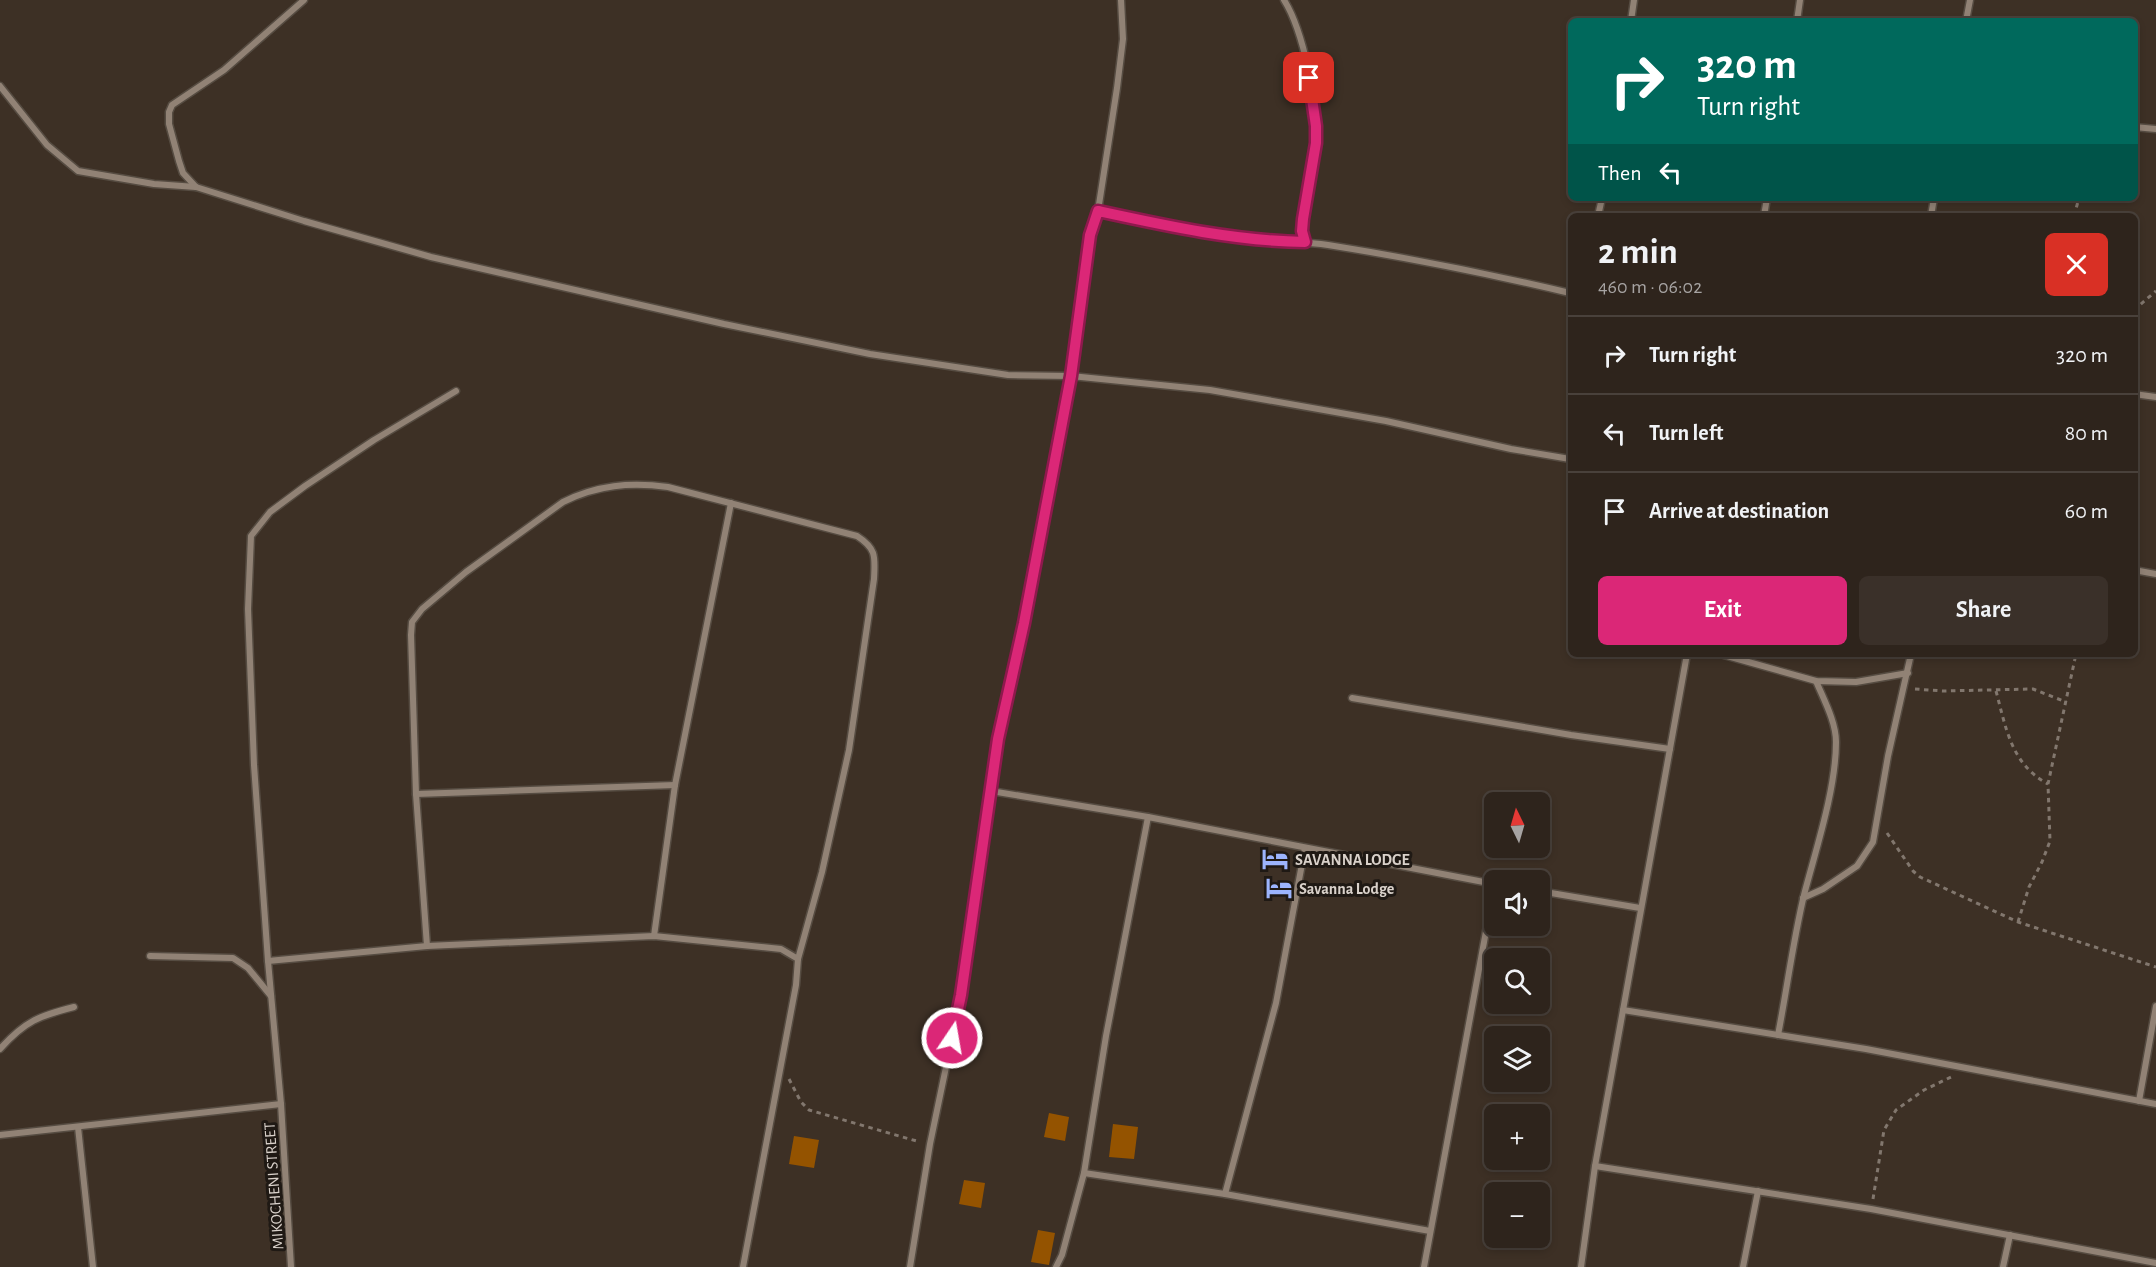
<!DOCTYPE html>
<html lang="en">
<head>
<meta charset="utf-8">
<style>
  body { margin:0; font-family:"Alegreya Sans",sans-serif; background:#3a3029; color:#f1f3f6; height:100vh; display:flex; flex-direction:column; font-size:22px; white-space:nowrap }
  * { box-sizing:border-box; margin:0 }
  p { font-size:20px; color:#a7a4a3 }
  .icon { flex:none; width:33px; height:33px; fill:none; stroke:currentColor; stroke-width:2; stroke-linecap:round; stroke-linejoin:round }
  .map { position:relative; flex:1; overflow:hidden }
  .details { position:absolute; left:1568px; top:213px; width:570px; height:444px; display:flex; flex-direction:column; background:#2e241c; border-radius:9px; box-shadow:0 3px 9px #0003,0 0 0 2px #49413b }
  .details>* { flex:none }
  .top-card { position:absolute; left:1568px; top:18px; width:570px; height:183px; border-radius:9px; box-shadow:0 3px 9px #0003,0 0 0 2px #49413b; background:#00695c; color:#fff; overflow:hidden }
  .needle { width:39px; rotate:355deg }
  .fabs { position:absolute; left:1484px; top:792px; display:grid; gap:12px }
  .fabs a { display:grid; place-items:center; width:66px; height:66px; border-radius:9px; background:#2e241c; box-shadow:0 3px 9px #0003,0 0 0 2px #49413b; font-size:30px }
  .pin { position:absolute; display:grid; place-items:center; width:51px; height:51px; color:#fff; margin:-26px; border-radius:12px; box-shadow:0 3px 9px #0006 }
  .me { position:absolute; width:66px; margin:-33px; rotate:12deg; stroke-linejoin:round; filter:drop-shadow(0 0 4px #0008) }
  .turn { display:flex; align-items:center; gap:21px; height:126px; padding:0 30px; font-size:27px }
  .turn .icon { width:78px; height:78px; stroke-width:2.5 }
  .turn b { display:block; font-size:42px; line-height:51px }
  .then { display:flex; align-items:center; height:57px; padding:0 30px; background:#0003; gap:12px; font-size:22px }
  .round { display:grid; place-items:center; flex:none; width:63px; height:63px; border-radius:9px; background:#3a3029 }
  .head { display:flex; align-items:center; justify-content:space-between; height:102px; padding:0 30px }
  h1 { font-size:36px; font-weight:700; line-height:45px }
  .action { display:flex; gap:12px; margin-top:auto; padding:12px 30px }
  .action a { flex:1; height:69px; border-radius:9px; background:#db2777; color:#fff; font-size:24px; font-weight:700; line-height:69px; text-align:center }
  .action a+a { background:#3a3029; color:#f1f3f6 }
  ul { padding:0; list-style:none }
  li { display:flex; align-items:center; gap:18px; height:78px; padding:0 30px; border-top:2px solid #49413b }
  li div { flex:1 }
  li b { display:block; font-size:22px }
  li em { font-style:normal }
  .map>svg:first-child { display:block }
  .building { fill:#945300 }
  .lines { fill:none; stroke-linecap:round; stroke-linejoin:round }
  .street-casing { stroke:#564c42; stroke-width:9 }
  .path { stroke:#82776e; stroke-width:3; stroke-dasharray:4.5 4.5; stroke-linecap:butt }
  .street { stroke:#918275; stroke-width:6 }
  .route-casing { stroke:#8e194d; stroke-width:15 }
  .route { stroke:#db2777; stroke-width:10 }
  .labels { text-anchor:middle; stroke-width:6; stroke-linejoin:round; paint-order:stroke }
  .poi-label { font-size:16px; font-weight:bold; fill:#d9d1ca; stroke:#1f1914; text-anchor:start }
  .street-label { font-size:16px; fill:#d9d1ca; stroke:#1f1914 }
</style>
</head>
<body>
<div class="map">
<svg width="2156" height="1267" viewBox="0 0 2156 1267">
  <rect width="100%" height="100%" fill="#3d3025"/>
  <!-- building -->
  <g class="building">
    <polygon points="1049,1113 1069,1117 1065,1141 1044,1137"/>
    <polygon points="1113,1124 1138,1127 1134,1159 1109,1157"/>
    <polygon points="794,1136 819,1140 814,1168 789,1164"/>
    <polygon points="964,1180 985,1183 981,1208 959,1204"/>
    <polygon points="1038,1230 1055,1233 1049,1265 1031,1262"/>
  </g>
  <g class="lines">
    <!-- street casing -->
    <g class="street-casing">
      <g id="street">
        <polyline points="304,0 224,70 172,105 169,112 169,124 179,161 183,173 196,187 304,221 431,257 724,324 870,354 1008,375 1071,376 1210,390 1386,421 1511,449 1570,459"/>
        <path d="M1284 0C1303 30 1319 106 1315 142 1313 168 1307 194 1303 219L1302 231 1305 242"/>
        <polyline points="1631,21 1634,0"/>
        <polyline points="1797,21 1800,0"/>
        <polyline points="1966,21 1970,0"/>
        <polyline points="0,86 47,145 78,171 154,184 196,187"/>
        <polyline points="2134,127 2156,129"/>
        <path d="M1098 211C1149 222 1200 232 1251 239 1277 243 1303 241 1328 245 1410 258 1490 274 1570 293"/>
        <polyline points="1598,216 1602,198"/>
        <polyline points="1764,216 1767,198"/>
        <polyline points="1931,216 1934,198"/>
        <polyline points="2134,394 2156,397"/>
        <polyline points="2134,570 2156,574"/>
        <polyline points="1720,654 1816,681 1856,682 1908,673"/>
        <polyline points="1352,698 1571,735 1670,749"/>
        <polyline points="991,791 1148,817 1494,884"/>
        <polyline points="416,794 675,785"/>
        <polyline points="1539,891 1640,908"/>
        <polyline points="1803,898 1823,889 1857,866 1873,842 1888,756 1911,654"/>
        <polyline points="654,936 675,785 731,503"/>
        <path d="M427 946 416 794 411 635 412 622 422 609 466 572 563 502C597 485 630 482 668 487L857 536C877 549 875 557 874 579L849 750 822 872 798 959"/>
        <polyline points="150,956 233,958 248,968 271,996"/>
        <polyline points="268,961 427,946 654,936 781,949 798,959 796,985 743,1267"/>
        <polyline points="1623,1010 1866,1049 2156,1104"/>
        <path d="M1778 1035C1787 989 1793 941 1804 895 1816 849 1836 789 1836 742 1836 722 1824 700 1816 681"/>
        <path d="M0 1049C25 1021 39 1016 74 1007"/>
        <polyline points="2139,1101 2156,1006"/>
        <polyline points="78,1127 93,1267"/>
        <polyline points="0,1135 281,1104"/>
        <polyline points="1595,1166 1871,1209 2156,1263"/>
        <polyline points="1084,1173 1225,1194 1430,1231"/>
        <polyline points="1225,1194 1276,1003 1305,848"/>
        <polyline points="291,1267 281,1104 268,961 254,765 248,609 251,536 270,512 305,486 374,440 456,391"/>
        <polyline points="910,1267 930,1144 961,995 998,739 1016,665 1071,376 1090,235 1098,211 1117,88 1123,39 1121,0"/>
        <polyline points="1056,1267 1062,1255 1084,1173 1106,1036 1148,817"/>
        <polyline points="1424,1267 1494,888"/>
        <polyline points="1581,1267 1595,1166 1687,654"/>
        <polyline points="1743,1267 1758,1191"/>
        <polyline points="2003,1267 2010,1235"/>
      </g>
    </g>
    <!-- path -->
    <g class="path">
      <polyline points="2074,216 2079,198"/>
      <polyline points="2134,310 2156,291"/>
      <polyline points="1915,689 1943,691 2033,689 2066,702"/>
      <path d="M1996 691C2006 728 2011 764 2048 784"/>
      <polyline points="1887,833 1913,871 1920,877 2018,922 2156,967"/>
      <polyline points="2018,922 2029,887 2042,862 2050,841 2048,784 2076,654"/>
      <polyline points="789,1079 801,1102 809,1110 920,1142"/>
      <polyline points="1873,1199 1884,1130 1896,1110 1924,1090 1951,1077"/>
    </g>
    <!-- street -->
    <use href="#street" class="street"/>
  </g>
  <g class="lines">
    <!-- route casing -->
    <g class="route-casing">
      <path id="route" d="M952 1038 961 995 998 739 1024 623 1071 376 1090 235 1098 211C1167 226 1235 241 1305 242L1302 231 1303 219 1316 143V126L1309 78"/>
    </g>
    <!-- route -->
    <use href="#route" class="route"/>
  </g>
  <!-- icons -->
  <defs>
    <g id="hotel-bare" transform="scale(2.07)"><path d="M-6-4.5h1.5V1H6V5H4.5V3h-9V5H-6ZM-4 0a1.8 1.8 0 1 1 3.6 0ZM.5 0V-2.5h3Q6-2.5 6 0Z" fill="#9cb4fd" stroke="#1f1914" stroke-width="2.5" paint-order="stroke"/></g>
  </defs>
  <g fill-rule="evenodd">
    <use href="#hotel-bare" x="1275" y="859"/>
    <use href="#hotel-bare" x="1279" y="888"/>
  </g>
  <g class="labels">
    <!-- poi labels -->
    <g class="poi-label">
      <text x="1295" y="865">SAVANNA LODGE</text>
      <text x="1299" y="894">Savanna Lodge</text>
    </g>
    <!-- street labels -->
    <g class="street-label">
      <text transform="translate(273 1186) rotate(-94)" y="6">MIKOCHENI STREET</text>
    </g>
  </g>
</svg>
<div class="fabs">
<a><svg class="needle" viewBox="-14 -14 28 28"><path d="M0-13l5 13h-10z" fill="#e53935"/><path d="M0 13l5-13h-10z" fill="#a7a4a3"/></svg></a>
<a><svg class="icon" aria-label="sound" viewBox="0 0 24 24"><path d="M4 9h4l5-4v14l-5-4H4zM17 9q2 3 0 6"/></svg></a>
<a><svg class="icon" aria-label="search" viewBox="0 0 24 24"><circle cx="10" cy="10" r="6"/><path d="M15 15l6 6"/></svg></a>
<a><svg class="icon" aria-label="layers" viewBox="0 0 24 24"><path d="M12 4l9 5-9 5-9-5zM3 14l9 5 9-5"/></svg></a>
<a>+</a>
<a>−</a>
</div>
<div class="pin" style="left:1309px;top:78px;background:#d93025"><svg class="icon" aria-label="arrive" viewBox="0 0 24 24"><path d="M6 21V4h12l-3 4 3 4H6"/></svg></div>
<svg class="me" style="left:952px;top:1038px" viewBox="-20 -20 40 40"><circle r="17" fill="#db2777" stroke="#fff" stroke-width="3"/><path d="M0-11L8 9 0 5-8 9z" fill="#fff"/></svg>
<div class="top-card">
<div class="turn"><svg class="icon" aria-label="right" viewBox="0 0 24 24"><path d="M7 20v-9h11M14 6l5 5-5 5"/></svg><div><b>320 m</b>Turn right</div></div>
<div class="then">Then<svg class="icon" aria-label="left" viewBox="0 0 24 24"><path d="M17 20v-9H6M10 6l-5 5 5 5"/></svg></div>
</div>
<section class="details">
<div class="head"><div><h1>2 min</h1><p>460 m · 06:02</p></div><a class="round" style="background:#d93025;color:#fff"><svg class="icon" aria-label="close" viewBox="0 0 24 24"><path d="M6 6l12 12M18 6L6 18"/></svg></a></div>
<ul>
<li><svg class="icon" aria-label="right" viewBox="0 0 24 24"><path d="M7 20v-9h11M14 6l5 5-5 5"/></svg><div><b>Turn right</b></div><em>320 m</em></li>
<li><svg class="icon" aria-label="left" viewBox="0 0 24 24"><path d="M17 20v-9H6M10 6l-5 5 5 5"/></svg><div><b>Turn left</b></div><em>80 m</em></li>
<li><svg class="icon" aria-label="arrive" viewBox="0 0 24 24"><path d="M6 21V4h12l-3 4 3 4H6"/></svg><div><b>Arrive at destination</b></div><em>60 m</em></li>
</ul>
<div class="action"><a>Exit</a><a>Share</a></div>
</section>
</div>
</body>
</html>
